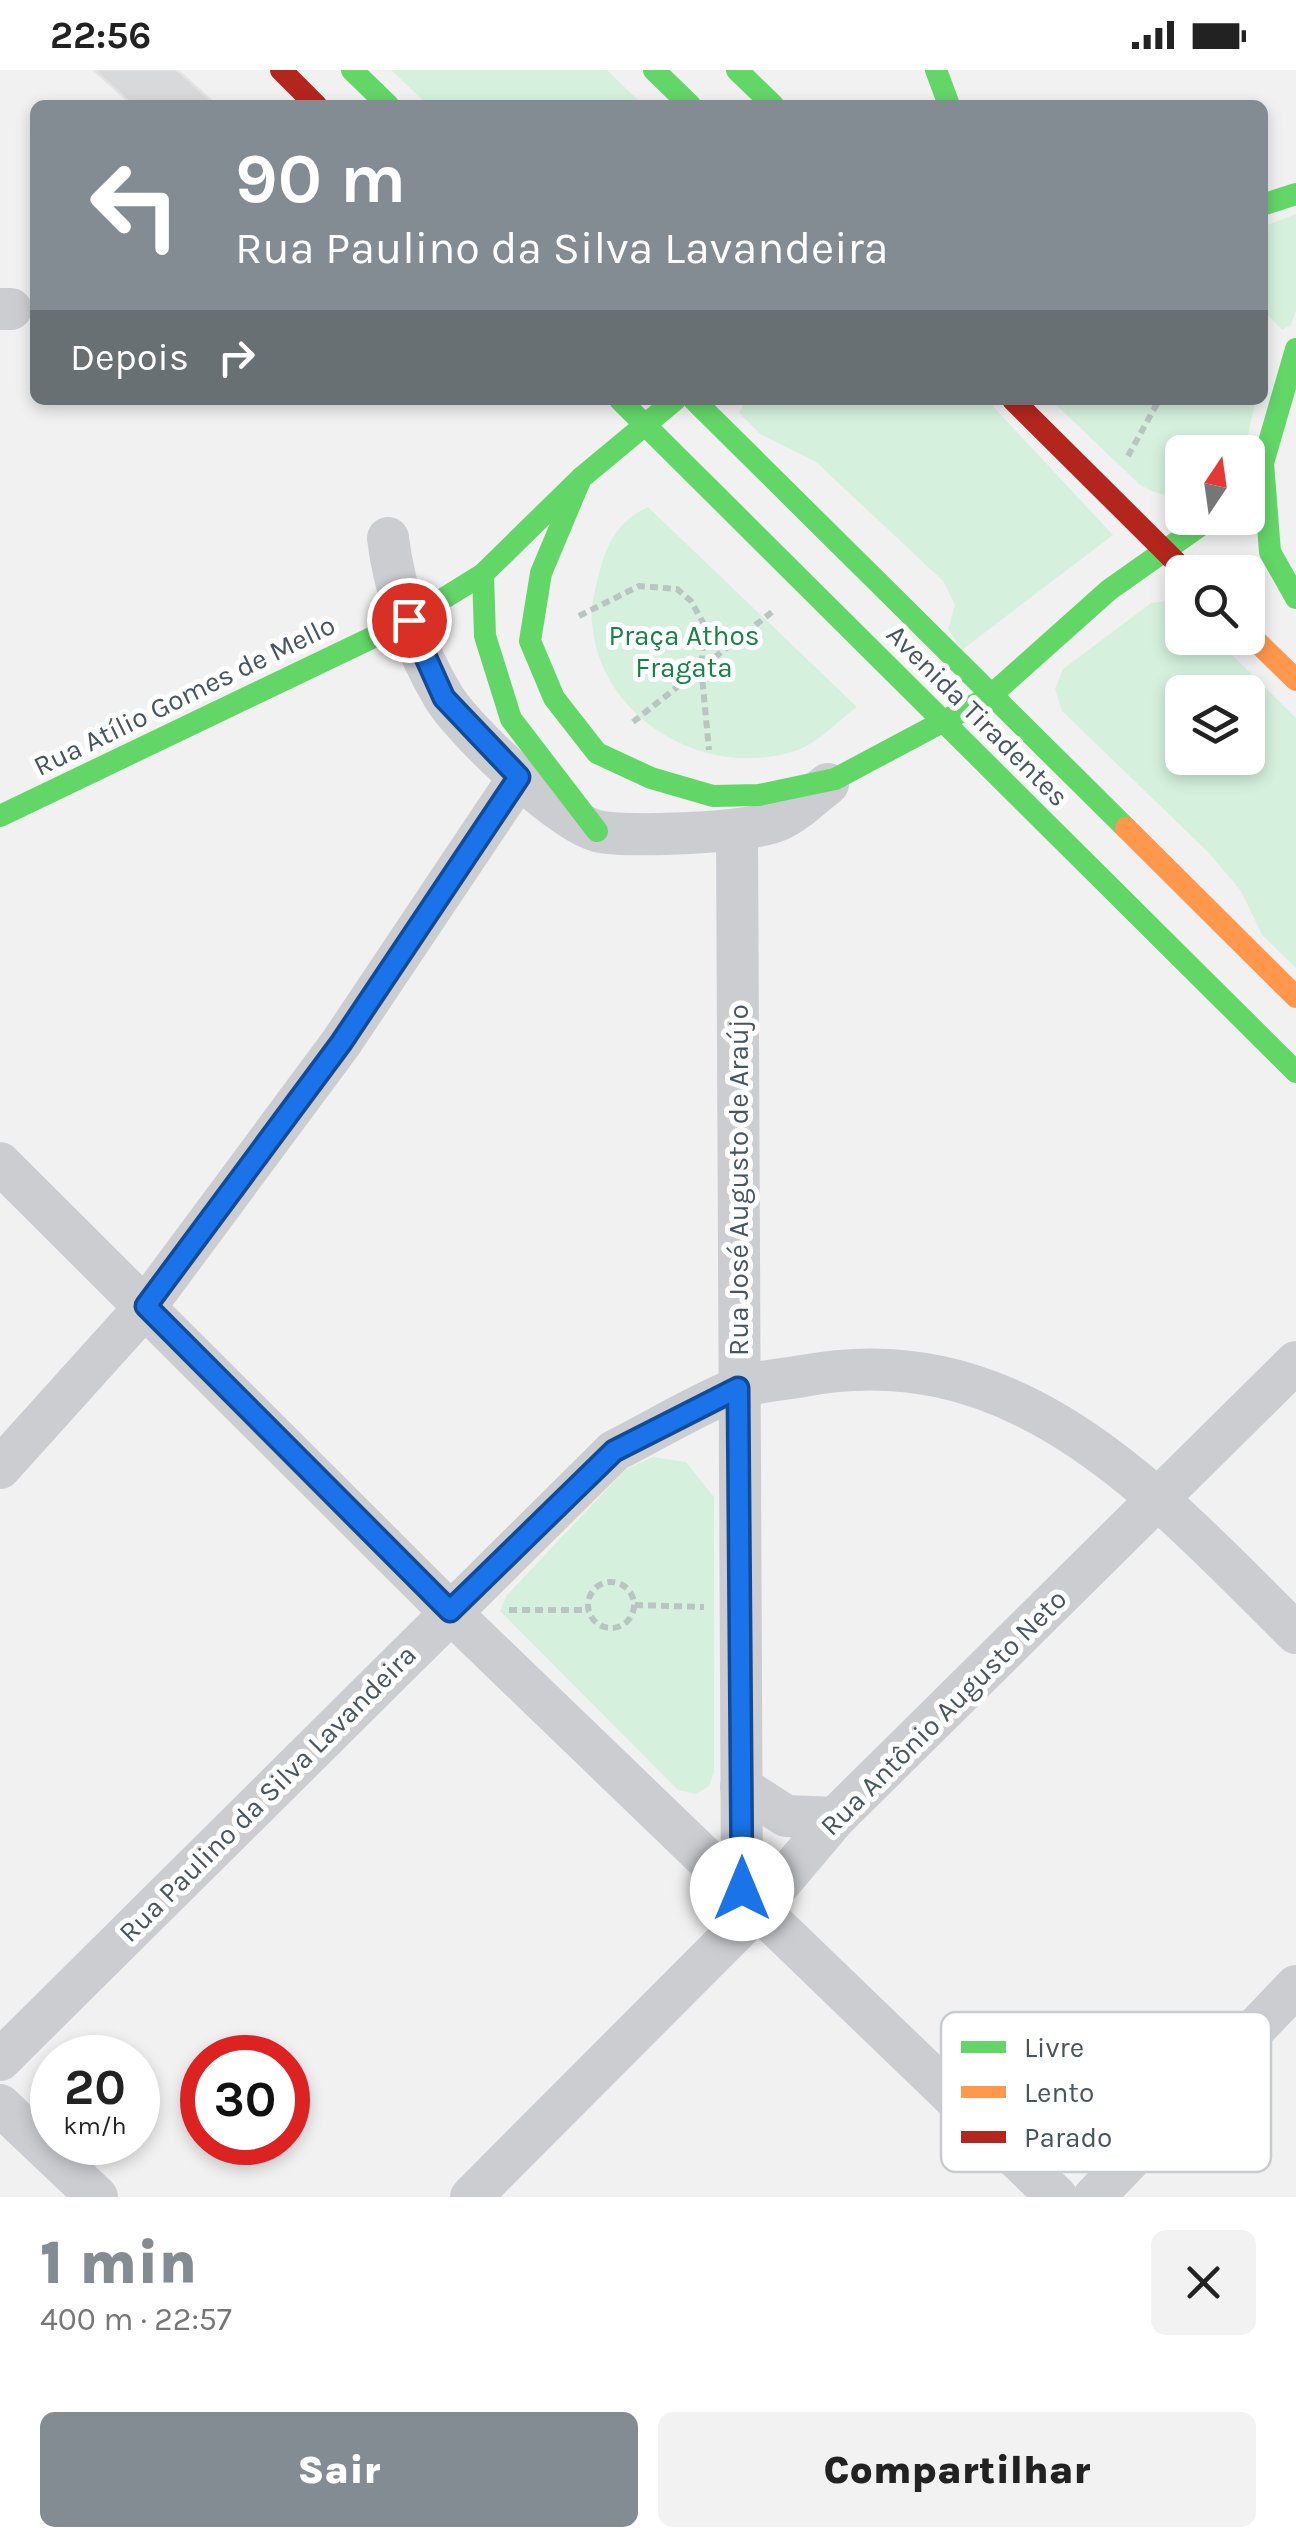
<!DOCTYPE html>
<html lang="pt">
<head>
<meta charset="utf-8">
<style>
  body { margin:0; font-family:Karla,sans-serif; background:#f2f2f2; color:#222; height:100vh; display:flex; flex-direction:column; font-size:38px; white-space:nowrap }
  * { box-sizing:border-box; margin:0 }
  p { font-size:32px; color:#767676 }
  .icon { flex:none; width:55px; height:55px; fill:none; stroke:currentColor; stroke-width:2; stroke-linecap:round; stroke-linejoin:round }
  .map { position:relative; height:2127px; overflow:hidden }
  .side { display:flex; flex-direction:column; background:#fff; flex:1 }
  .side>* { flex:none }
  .banner { position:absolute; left:30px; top:30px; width:1238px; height:305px; border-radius:15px; box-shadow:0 5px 15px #0003; background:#838c92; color:#fff; overflow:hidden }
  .needle { width:65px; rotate:13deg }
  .buttons { position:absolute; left:1165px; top:365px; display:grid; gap:20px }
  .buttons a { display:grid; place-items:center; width:100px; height:100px; border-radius:15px; background:#fff; box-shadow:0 5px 15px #0003; font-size:50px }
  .speed { position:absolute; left:30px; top:1965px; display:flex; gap:20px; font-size:50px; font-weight:700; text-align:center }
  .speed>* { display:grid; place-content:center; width:130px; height:130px; border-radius:50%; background:#fff; box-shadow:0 5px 15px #0003; line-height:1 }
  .speed small { font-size:25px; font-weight:400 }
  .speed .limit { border:15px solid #d22; background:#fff; color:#111 }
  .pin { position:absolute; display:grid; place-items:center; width:85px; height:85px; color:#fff; margin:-42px; border:5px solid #fff; border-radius:50%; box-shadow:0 2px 10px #0007 }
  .me { position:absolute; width:110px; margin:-55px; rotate:0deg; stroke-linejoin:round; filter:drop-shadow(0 0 8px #0008) }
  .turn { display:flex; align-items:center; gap:35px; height:210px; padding:0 40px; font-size:45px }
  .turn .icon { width:130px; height:130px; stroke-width:2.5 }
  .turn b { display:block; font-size:70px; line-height:85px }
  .then { display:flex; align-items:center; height:95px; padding:0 40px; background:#0003; gap:20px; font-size:38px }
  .round { display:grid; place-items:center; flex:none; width:105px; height:105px; border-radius:15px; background:#f2f2f2 }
  .head { display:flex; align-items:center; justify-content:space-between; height:170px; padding:0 40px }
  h1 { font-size:60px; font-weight:800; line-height:75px; color:#838c92 }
  .cta { display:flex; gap:20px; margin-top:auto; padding:20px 40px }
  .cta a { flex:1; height:115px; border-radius:15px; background:#838c92; color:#fff; font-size:40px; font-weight:800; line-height:115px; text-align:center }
  .cta a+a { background:#f2f2f2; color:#222 }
  .status { display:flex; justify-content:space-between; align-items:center; height:70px; padding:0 50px; background:#fff; direction:ltr }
  .status svg { height:28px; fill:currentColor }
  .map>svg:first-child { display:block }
  .green { fill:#d5f1de; fill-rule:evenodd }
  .building { fill:#d8d9da; stroke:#e3e3e4; stroke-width:2.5 }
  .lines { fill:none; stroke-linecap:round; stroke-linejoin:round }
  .path { stroke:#b9c5c1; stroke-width:6; stroke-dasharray:8 5; stroke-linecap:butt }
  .street { stroke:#cbcdd0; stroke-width:42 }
  .fast { stroke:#63d668; stroke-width:22 }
  .slow { stroke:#ff974d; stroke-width:22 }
  .jam { stroke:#b3261e; stroke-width:22 }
  .route-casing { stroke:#114b97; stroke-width:25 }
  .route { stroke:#1a73e8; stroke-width:18 }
  .labels { text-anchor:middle; stroke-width:10; stroke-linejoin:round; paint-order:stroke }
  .park-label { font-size:28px; fill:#158347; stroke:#fff }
  .street-label { font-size:28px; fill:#47555f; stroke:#fff }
  .key { fill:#fff; stroke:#c8cccf; stroke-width:2.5 }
  .key-label { font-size:28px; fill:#47555f }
</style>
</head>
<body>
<div class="status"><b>22:56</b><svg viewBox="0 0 49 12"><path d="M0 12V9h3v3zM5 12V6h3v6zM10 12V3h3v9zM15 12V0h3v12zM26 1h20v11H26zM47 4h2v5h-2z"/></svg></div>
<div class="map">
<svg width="1296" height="2127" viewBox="0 0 1296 2127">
  <rect width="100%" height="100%" fill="#f2f1f1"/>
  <!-- green -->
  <g class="green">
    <polygon points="391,0 607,0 643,35 428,35"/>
    <polygon points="1296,144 1296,241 1291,255 1282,260 1263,240 1262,157"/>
    <polygon points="746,330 987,330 1113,465 962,580 948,559 955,535 943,511 816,392 760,364 739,343"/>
    <path d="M1051 330H1256L1244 382H1182V425C1165 427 1154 423 1139 414Z"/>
    <path d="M648 437 857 637C839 650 817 674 795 681 707 710 599 650 592 552 590 535 596 517 600 500 608 470 620 450 648 437Z"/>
    <path d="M1166 531 1182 538V568H1215L1296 648V898L1262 865 1241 821 1209 783 1062 641 1055 619 1063 599 1151 533ZM1182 622H1248V688H1182Z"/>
    <polygon points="653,1387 686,1392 714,1427 714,1702 709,1716 696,1724 678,1720 500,1541 506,1526 626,1399"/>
  </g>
  <!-- building -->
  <polygon class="building" points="94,0 177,0 216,35 133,35"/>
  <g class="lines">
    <!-- path -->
    <g class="path">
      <polyline points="1128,386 1159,330"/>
      <polyline points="579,546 639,516 677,519 691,531 705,556 701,596 709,680"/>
      <polyline points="633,652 772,542"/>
      <circle cx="611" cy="1535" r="23"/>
      <polyline points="635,1535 704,1537"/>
      <polyline points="509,1540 588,1540"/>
    </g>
    <!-- street -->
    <g class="street">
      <polyline points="0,239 11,239"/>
      <path d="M388 468C394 520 416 581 443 626 463 660 560 751 597 761 626 768 753 763 779 750 797 742 813 725 828 714"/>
      <polyline points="737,762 742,1819"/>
      <polyline points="0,1093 449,1541 1057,2127"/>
      <polyline points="0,1398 146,1236 341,973 519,707"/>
      <polyline points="741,1717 786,1746 835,1748"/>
      <path d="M0 1990 614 1381C654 1361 694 1336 736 1319 756 1311 781 1310 803 1306 1019 1265 1156 1425 1296 1563"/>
      <polyline points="0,2035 97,2127"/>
      <polyline points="471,2127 759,1838 835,1748 1296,1292"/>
      <polyline points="1094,2127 1296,1916"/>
    </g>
    <!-- fast -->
    <g class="fast">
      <polyline points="352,0 388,35"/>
      <polyline points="654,0 690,35"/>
      <polyline points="737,0 773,35"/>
      <polyline points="936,0 949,35"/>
      <polyline points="1262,135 1296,124"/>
      <polyline points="620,330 1296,1002"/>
      <polyline points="694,330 1126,758"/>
      <polyline points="1263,393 1270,482 1296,528"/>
      <polyline points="581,408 541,503 530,571 554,628 597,683 651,708 713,726 759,725 835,709 989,627 1109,520 1211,448"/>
      <polyline points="1248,413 1263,393 1296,279"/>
      <polyline points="483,504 485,566 511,649 597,761"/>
      <polyline points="0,746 409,550 483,504 581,408 675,330"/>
    </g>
    <!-- slow -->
    <g class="slow">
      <polyline points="1248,563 1296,610"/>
      <polyline points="1126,758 1296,927"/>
    </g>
    <!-- jam -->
    <g class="jam">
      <polyline points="281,0 316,35"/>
      <polyline points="1013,330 1186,502"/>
    </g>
  </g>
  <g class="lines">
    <!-- route casing -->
    <g class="route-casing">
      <polyline id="route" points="409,550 444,628 519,707 341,973 146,1236 450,1541 614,1381 738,1318 742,1819"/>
    </g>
    <!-- route -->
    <use href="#route" class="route"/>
  </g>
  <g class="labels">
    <!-- park labels -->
    <g class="park-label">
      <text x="684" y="575">Praça Athos<tspan x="684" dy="32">Fragata</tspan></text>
    </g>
    <!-- street labels -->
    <g class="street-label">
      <text transform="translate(184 625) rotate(-26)" y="10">Rua Atílio Gomes de Mello</text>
      <text transform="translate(978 645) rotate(45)" y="10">Avenida Tiradentes</text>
      <text transform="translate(738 1110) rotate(-90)" y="10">Rua José Augusto de Araújo</text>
      <text transform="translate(943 1642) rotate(-45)" y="10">Rua Antônio Augusto Neto</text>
      <text transform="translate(267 1723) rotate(-45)" y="10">Rua Paulino da Silva Lavandeira</text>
    </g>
  </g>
  <!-- legend -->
  <rect x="941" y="1942" width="330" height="160" rx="15" class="key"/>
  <rect x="961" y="1971" width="45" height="12" fill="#63d668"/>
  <rect x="961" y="2016" width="45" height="12" fill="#ff974d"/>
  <rect x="961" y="2061" width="45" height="12" fill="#b3261e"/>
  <g class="key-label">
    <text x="1024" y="1987">Livre</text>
    <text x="1024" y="2032">Lento</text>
    <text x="1024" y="2077">Parado</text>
  </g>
</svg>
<div class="buttons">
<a><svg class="needle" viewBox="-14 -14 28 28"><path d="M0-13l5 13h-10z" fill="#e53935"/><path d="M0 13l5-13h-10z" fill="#767676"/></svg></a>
<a><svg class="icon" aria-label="search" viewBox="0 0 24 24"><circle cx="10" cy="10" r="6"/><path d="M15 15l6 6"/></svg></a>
<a><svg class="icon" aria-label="layers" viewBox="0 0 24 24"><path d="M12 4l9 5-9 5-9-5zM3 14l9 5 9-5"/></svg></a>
</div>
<div class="speed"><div>20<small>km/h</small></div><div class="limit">30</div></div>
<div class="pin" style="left:409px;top:550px;background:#d93025"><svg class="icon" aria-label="arrive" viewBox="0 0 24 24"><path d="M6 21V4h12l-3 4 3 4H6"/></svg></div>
<svg class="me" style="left:742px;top:1819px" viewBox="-20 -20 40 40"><circle r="19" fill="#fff"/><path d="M0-13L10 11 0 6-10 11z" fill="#1a73e8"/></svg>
<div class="banner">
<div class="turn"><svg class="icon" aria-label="left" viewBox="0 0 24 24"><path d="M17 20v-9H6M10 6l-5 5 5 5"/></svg><div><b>90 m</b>Rua Paulino da Silva Lavandeira</div></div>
<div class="then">Depois<svg class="icon" aria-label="right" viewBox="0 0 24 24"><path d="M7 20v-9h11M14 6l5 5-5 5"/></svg></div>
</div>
</div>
<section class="side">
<div class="head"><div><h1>1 min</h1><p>400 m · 22:57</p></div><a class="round"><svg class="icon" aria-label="close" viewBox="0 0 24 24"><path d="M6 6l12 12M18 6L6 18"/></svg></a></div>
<div class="cta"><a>Sair</a><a>Compartilhar</a></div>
</section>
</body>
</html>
